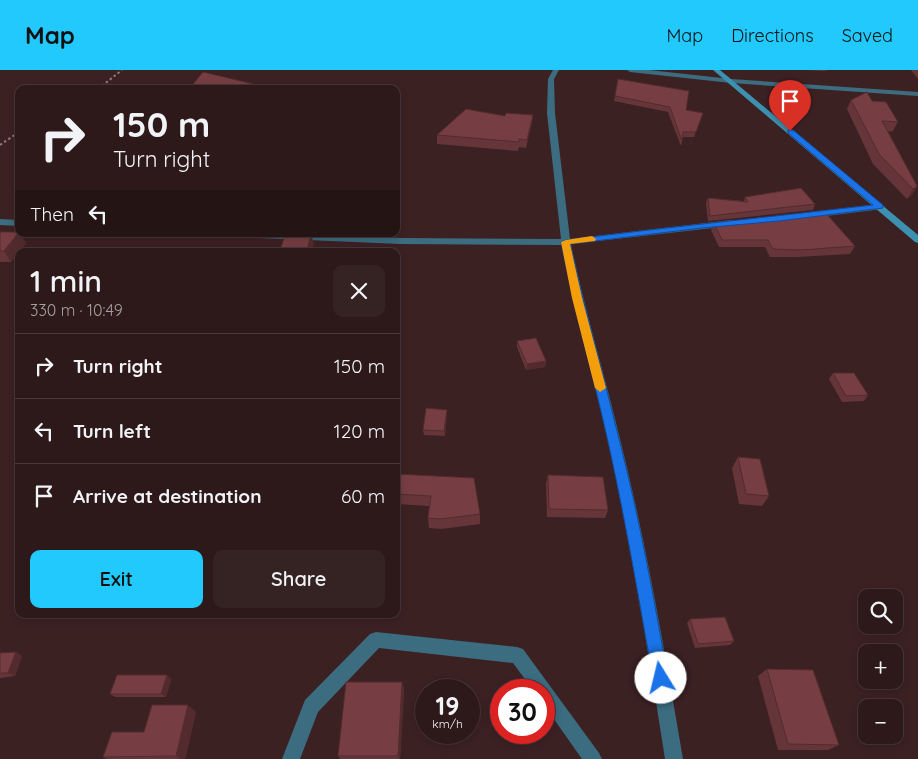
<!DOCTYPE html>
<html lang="en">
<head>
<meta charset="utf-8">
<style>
  body { margin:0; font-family:Quicksand,sans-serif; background:#352223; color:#f1f3f6; height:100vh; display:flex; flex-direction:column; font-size:19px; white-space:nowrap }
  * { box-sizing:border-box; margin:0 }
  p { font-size:16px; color:#a7a0a2 }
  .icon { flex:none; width:28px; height:28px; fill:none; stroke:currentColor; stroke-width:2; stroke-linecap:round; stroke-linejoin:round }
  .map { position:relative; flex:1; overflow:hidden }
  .side { position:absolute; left:15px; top:178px; width:385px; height:370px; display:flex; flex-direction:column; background:#2d191a; border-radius:10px; box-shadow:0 2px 8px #0003,0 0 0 1px #483839 }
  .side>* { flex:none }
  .hud { position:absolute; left:15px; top:15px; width:385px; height:152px; border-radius:10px; box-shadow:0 2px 8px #0003,0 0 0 1px #483839; background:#2d191a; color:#f1f3f6; overflow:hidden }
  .controls { position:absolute; left:858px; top:519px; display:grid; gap:10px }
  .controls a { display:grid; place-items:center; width:45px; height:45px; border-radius:10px; background:#2d191a; box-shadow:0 2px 8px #0003,0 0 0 1px #483839; font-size:25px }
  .speed { position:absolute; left:415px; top:609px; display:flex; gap:10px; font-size:25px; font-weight:700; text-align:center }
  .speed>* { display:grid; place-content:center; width:65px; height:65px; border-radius:50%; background:#2d191a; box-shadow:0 2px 8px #0003,0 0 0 1px #483839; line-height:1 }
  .speed small { font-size:12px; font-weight:400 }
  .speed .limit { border:8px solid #d22; background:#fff; color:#111 }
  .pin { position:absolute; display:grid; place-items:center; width:42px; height:42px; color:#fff; margin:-51px -21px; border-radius:50% 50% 50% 0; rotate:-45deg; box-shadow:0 0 5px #0007 }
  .pin .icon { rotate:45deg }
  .me { position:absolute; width:55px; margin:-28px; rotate:351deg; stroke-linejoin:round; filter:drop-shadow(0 0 4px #0008) }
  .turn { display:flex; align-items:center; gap:18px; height:105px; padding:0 15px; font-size:22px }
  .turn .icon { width:65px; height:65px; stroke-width:2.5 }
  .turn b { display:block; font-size:35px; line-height:42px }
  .then { display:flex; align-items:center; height:48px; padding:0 15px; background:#0003; gap:10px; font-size:19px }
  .round { display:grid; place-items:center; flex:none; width:52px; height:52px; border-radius:10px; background:#352223 }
  .head { display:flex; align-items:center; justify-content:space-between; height:85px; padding:0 15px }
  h1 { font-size:30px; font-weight:600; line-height:38px }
  .button { display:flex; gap:10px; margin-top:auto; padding:10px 15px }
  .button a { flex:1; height:58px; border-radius:10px; background:#21c9fd; color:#111; font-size:20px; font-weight:600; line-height:58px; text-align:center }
  .button a+a { background:#352223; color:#f1f3f6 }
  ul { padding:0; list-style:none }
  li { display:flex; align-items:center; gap:15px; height:65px; padding:0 15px; border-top:1px solid #483839 }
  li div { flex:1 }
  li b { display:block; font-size:19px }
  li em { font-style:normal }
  header { display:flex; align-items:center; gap:30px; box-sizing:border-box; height:70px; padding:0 25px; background:#21c9fd; color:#111 }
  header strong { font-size:24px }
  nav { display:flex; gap:28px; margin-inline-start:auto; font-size:18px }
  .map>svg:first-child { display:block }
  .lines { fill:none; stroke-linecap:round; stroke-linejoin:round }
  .path { stroke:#917a7c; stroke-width:2; stroke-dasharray:2.5 2.5; stroke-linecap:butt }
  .minor { fill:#3b6c80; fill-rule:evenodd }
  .secondary { fill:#3c91b1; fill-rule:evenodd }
  .wall { fill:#653539 }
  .shaded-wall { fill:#532b2e }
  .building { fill:#763e42; stroke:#532b2e }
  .route { fill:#1a73e8; stroke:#114b97 }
  .slow { fill:#f59e0b }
</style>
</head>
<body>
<header>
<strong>Map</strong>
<nav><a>Map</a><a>Directions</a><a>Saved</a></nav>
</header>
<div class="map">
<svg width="918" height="689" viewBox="0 0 918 689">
  <rect width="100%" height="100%" fill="#3c2123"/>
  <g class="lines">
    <!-- path -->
    <g class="path">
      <polyline points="98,19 122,0"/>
      <polyline points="0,75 19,62"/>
    </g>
    <!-- minor -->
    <g class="minor">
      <path d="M553 0H559L554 9 555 43 570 169 731 150 736 153 731 156 571 174C585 241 605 306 621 373 647 477 665 583 683 689H665C649 584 631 479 609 375 594 308 574 242 562 175L401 174 239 167 234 164H299L401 168 561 169 547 43 548 9Z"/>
      <polygon points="627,0 649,0 731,9 918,22 918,26 731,13 630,2"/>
      <polygon points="880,134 885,137 883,139 810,148 805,145 810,142"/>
      <polygon points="0,149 19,150 19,156 0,155"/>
      <polygon points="376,562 517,577 523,579 599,683 602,689 582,689 544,635 544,620 533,620 513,593 379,578 318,642 300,689 282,689 305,630 370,564"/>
    </g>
    <!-- secondary -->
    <polygon class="secondary" points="713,0 720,0 918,165 918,173 915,172"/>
  </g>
  <!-- wall -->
  <g class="wall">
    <polygon points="803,0 827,0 826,1"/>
    <polygon points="911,0 918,0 918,9"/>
    <polygon points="618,9 686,40 703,43 694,67 683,67 681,76 668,42 614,31"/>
    <polygon points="851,30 872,31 898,52 892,62 888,61 917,116 911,126 907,129 873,94 847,39"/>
    <polygon points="533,45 532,53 526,78 519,77 518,81 437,74 437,65 505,46"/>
    <polygon points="745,127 815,134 813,140 708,151 706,133 708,128 744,131"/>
    <polygon points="714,153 855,176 850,184 797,187 770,187 765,177 719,177 711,160"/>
    <polygon points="0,162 20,164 26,173 11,192 0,192"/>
    <polygon points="517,271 546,291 545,297 526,300 517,277"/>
    <polygon points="833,303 868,325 864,331 842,332 829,309"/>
    <polygon points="447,340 445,366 424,365 423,360"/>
    <polygon points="738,387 769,426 762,436 739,434 732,398"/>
    <polygon points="396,404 480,444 480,454 441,459 429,458 428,448 429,436 396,434"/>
    <polygon points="548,405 608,440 605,448 547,447 546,414"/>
    <polygon points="690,549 734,571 730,575 695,578 687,553"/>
    <polygon points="0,583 22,586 15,606 0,608"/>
    <polygon points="767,599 839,675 828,680 778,680 758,606"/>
    <polygon points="171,609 166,627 115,627 110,624"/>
    <polygon points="402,612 404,619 400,689 340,689 338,686"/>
    <polygon points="196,642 185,689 107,689 103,687 144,662"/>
  </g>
  <!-- shaded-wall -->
  <g class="shaded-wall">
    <polygon points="533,45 532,53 526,78 527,70"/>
    <polygon points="917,116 911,126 907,129 913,119"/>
    <polygon points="19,162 19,164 20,164 26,173 11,192 4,181"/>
    <polygon points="311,164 314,174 312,181 307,181"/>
    <polygon points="546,291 545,297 526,300 527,294"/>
    <polygon points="447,340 447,345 445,366 444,361"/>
    <polygon points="16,582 22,586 15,606 8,603"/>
    <polygon points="167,605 171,609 166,627 161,624"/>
    <polygon points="402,612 404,619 400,689 399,689 398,686"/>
    <polygon points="188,635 196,642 185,689 180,689 176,686"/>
  </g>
  <!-- building -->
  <g class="building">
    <polygon points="203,2 266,17 263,19 189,19"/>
    <polygon points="618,9 689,21 686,40 703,43 696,62 683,62 682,71 670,37 615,26"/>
    <polygon points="867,22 872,31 886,32 898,52 882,51 917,116 913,119 879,84 851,30"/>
    <polygon points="466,39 505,46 506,43 533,45 527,70 519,69 519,72 437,65"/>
    <polygon points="801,118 815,134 710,146 708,128 748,132 745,127"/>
    <polygon points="824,141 855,176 801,180 773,179 768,170 722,170 714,153"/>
    <polygon points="0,162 19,162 4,181 0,181"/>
    <polygon points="285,164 311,164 307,181 280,181"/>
    <polygon points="536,268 546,291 527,294 517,271"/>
    <polygon points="833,303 854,303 868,325 846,326"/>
    <polygon points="426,338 447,340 444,361 423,360"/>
    <polygon points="738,387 760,389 769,426 746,424"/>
    <polygon points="396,404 474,408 480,444 440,449 428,448 431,426 396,424"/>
    <polygon points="548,405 603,407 608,440 549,439"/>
    <polygon points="725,547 734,571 698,574 690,549"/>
    <polygon points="16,582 8,603 0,603 0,583"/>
    <polygon points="767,599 813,600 839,675 788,674"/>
    <polygon points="117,605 167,605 161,624 110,624"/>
    <polygon points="346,612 402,612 398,686 338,686"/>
    <polygon points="152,635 188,635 176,686 103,687 112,662 144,662"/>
  </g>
  <!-- route -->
  <path class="route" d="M788 60H793L883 135V138L779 151 702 158 570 174C585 241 604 307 620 373 640 451 654 529 668 608L666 613 661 615 655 613 653 608C639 530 626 453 609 376 594 308 575 241 561 172L566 170C668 157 771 147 873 135L788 63Z"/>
  <!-- slow -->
  <polygon class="slow" points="592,166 596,169 595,171 570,174 582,228 606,318 600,322 595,318 572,228 561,172 566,170"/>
</svg>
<div class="controls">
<a><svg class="icon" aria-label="search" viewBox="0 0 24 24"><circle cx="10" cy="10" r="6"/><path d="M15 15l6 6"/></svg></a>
<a>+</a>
<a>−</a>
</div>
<div class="speed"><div>19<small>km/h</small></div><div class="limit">30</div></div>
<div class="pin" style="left:790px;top:61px;background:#d93025"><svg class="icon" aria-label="arrive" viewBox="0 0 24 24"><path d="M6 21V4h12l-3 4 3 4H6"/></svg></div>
<svg class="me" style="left:661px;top:608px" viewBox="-20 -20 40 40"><circle r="19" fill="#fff"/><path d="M0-13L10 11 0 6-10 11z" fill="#1a73e8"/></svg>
<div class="hud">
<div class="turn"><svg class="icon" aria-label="right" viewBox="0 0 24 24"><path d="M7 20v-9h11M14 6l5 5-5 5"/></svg><div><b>150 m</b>Turn right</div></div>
<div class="then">Then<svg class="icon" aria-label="left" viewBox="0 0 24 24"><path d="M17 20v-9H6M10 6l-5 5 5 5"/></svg></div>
</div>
<section class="side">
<div class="head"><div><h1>1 min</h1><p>330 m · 10:49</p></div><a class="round"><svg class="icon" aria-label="close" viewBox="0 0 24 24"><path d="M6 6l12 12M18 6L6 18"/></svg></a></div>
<ul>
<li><svg class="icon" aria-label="right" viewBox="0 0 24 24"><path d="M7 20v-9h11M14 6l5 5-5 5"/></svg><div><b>Turn right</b></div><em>150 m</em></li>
<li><svg class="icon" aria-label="left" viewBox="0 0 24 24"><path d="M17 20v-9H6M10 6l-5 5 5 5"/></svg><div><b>Turn left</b></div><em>120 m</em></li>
<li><svg class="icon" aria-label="arrive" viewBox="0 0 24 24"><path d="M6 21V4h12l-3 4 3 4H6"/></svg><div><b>Arrive at destination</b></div><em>60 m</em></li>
</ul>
<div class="button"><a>Exit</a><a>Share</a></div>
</section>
</div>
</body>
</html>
